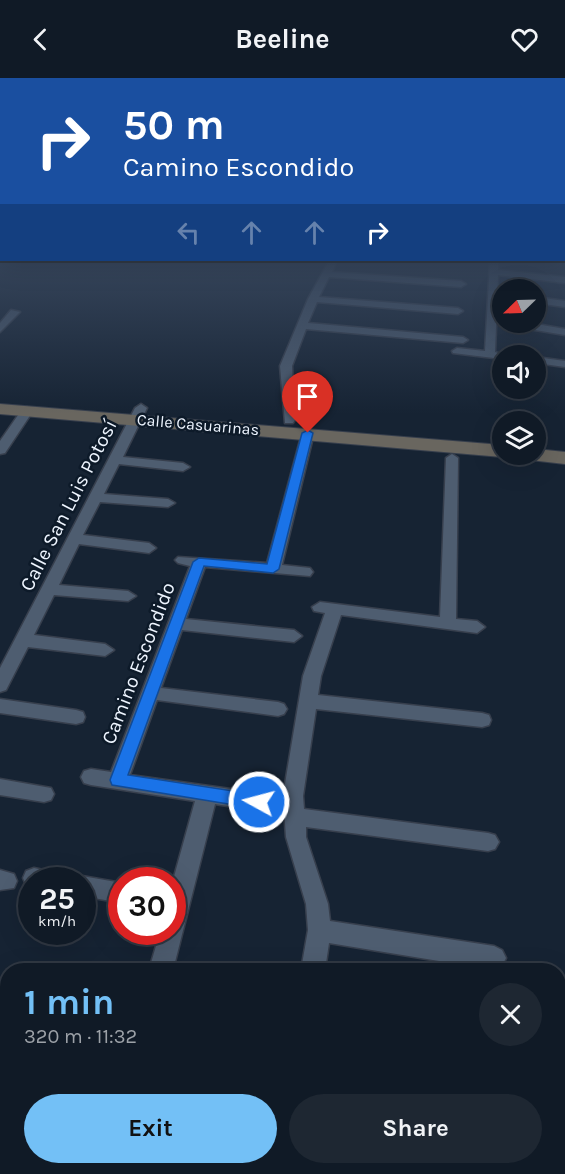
<!DOCTYPE html>
<html lang="en">
<head>
<meta charset="utf-8">
<style>
  body { margin:0; font-family:Karla,sans-serif; background:#1e2732; color:#f1f3f6; height:100vh; display:flex; flex-direction:column; font-size:22px; white-space:nowrap }
  * { box-sizing:border-box; margin:0 }
  p { font-size:20px; color:#9ca1a7 }
  .icon { flex:none; width:33px; height:33px; fill:none; stroke:currentColor; stroke-width:2; stroke-linecap:round; stroke-linejoin:round }
  .map { position:relative; flex:1; overflow:hidden }
  .drawer { position:absolute; left:0px; top:885px; width:566px; height:212px; display:flex; flex-direction:column; background:#101a26; border-radius:24px 24px 0 0; box-shadow:0 6px 24px #0002,0 0 0 2px #303843 }
  .drawer>* { flex:none }
  .hud { position:absolute; left:0px; top:0px; width:566px; height:183px; box-shadow:0 6px 24px #0002,0 0 0 2px #303843; background:#1a4fa0; color:#fff; overflow:hidden }
  .needle { width:39px; rotate:247deg }
  .controls { position:absolute; left:492px; top:201px; display:grid; gap:12px }
  .controls a { display:grid; place-items:center; width:54px; height:54px; border-radius:50%; background:#101a26; box-shadow:0 6px 24px #0002,0 0 0 2px #303843; font-size:30px }
  .speed { position:absolute; left:18px; top:789px; display:flex; gap:12px; font-size:30px; font-weight:700; text-align:center }
  .speed>* { display:grid; place-content:center; width:78px; height:78px; border-radius:50%; background:#101a26; box-shadow:0 6px 24px #0002,0 0 0 2px #303843; line-height:1 }
  .speed small { font-size:15px; font-weight:400 }
  .speed .limit { border:9px solid #d22; background:#fff; color:#111 }
  .pin { position:absolute; display:grid; place-items:center; width:51px; height:51px; color:#fff; margin:-62px -26px; border-radius:50% 50% 50% 0; rotate:-45deg; box-shadow:0 0 6px #0007 }
  .pin .icon { rotate:45deg }
  .me { position:absolute; width:66px; margin:-33px; rotate:277deg; stroke-linejoin:round; filter:drop-shadow(0 0 4px #0008) }
  .turn { display:flex; align-items:center; gap:21px; height:126px; padding:0 24px; font-size:27px }
  .turn .icon { width:78px; height:78px; stroke-width:2.5 }
  .turn b { display:block; font-size:42px; line-height:51px }
  .lanes { display:flex; align-items:center; height:57px; padding:0 24px; background:#0003; justify-content:center; gap:30px; direction:ltr }
  .lanes .off { opacity:.35 }
  .round { display:grid; place-items:center; flex:none; width:63px; height:63px; border-radius:32px; background:#1e2732 }
  .head { display:flex; align-items:center; justify-content:space-between; height:102px; padding:0 24px }
  h1 { font-size:36px; font-weight:700; line-height:45px; color:#73c0f6 }
  .cta { display:flex; gap:12px; margin-top:auto; padding:12px 24px }
  .cta a { flex:1; height:69px; border-radius:36px; background:#73c0f6; color:#111; font-size:24px; font-weight:700; line-height:69px; text-align:center }
  .cta a+a { background:#1e2732; color:#f1f3f6 }
  header { display:flex; justify-content:space-between; align-items:center; height:78px; padding:0 24px; background:#101a26; font-size:27px; font-weight:700 }
  .map>svg:first-child { display:block }
  .lines { fill:none; stroke-linecap:round; stroke-linejoin:round }
  .street-casing { stroke:#373f4d; stroke-width:3 }
  .secondary-casing { stroke:#373f4d; stroke-width:2 }
  .street { fill:#4e5d70; fill-rule:evenodd }
  .secondary { fill:#69665f; fill-rule:evenodd }
  .route { fill:#1a73e8; stroke:#114b97; stroke-width:1.5 }
  .labels { text-anchor:middle; stroke-width:5; stroke-linejoin:round; paint-order:stroke }
  .far-street-label { font-size:16px; fill:#eef5ff; stroke:#0d1a29 }
  .street-label { font-size:20px; fill:#eef5ff; stroke:#0d1a29 }
</style>
</head>
<body>
<header><svg class="icon" aria-label="back" viewBox="0 0 24 24"><path d="M15 5l-7 7 7 7"/></svg>Beeline<svg class="icon" aria-label="heart" viewBox="0 0 24 24"><path d="M12 20l-8-8c-3-5 5-10 8-4 3-6 11-1 8 4z"/></svg></header>
<div class="map">
<svg width="565" height="1096" viewBox="0 0 565 1096">
  <rect width="100%" height="100%" fill="#162333"/>
  <g class="lines">
    <!-- street casing -->
    <g class="street-casing">
      <g id="street">
        <polygon points="329,183 337,183 332,194 461,203 466,206 461,209 329,199 319,219 458,230 463,233 458,236 317,224 308,245 463,259 468,262 463,265 306,251 292,288 295,342 293,345 285,345 280,288 308,221"/>
        <polygon points="490,183 498,183 498,192 565,199 565,205 498,197 495,274 507,278 502,278 502,281 453,275 452,273 457,270 485,273"/>
        <polygon points="536,219 565,223 565,229 536,225"/>
        <polygon points="11,232 20,234 0,254 0,245"/>
        <polygon points="502,241 502,244 525,244 565,251 565,257 499,246 498,244"/>
        <polygon points="536,279 565,283 565,289 536,285"/>
        <polygon points="141,326 147,330 123,379 183,385 190,389 183,393 119,386 104,416 168,421 175,425 168,429 100,424 83,457 149,465 156,470 149,475 79,466 59,507 128,513 136,518 128,523 54,517 34,557 105,566 114,572 105,578 28,569 6,612 0,614 0,590 135,330"/>
        <polygon points="27,329 33,333 5,375 0,376 0,363 23,330"/>
        <polygon points="308,351 314,355 282,487 310,490 313,494 310,498 205,489 186,541 294,552 302,558 294,564 182,552 161,610 278,624 284,626 287,631 284,636 278,638 157,622 130,697 259,715 266,718 269,724 266,730 259,733 215,726 173,892 149,892 160,854 172,854 172,806 195,723 91,707 84,705 81,699 84,693 91,691 111,694 190,488 178,485 175,482 178,479 267,485 302,355"/>
        <polygon points="452,376 458,380 456,541 477,543 485,549 477,555 341,537 321,598 318,617 482,635 489,637 491,642 489,647 482,649 316,631 303,718 304,731 488,755 495,757 499,764 495,771 488,773 306,749 306,759 328,826 330,843 494,868 502,872 506,880 502,888 494,892 329,865 325,892 301,892 308,852 306,826 286,759 283,718 303,598 325,535 314,533 312,529 320,524 440,539 446,380"/>
        <polygon points="0,621 76,632 83,634 85,639 83,644 76,646 0,635"/>
        <polygon points="0,701 51,710 54,716 51,722 44,724 0,717"/>
        <polygon points="34,790 57,795 60,802 32,802 32,809 26,807 23,800 26,793"/>
        <polygon points="0,792 14,796 17,803 14,810 0,812"/>
        <polygon points="82,798 122,805 122,825 82,818 82,802 74,802"/>
        <polygon points="0,922 8,924 8,948 0,946"/>
        <polygon points="95,1089 123,1089 121,1096 93,1096"/>
        <polygon points="274,1089 302,1089 301,1096 273,1096"/>
      </g>
    </g>
    <!-- secondary casing -->
    <g class="secondary-casing">
      <g id="secondary">
        <polygon points="0,326 502,367 502,376 509,376 502,379 0,336"/>
        <polygon points="536,371 565,374 565,386 530,382 521,376 536,376"/>
      </g>
    </g>
    <!-- street -->
    <use href="#street" class="street"/>
    <!-- secondary -->
    <use href="#secondary" class="secondary"/>
  </g>
  <!-- sky -->
  <linearGradient id="sky" x2="0" y2="1"><stop stop-color="#0c131c"/><stop offset="0.54" stop-color="#36455b"/><stop offset="1" stop-color="#36455b" stop-opacity="0"/></linearGradient>
  <rect width="565" height="336" fill="url(#sky)"/>
  <!-- route -->
  <polygon class="route" points="308,352 313,355 279,491 273,495 204,488 128,697 259,717 265,719 267,724 265,729 259,731 112,707 110,702 193,484 199,480 267,486 302,355"/>
  <g class="labels">
    <!-- far-street labels -->
    <g class="far-street-label">
      <text transform="translate(198 346) rotate(5)" y="6">Calle Casuarinas</text>
    </g>
    <!-- street labels -->
    <g class="street-label">
      <text transform="translate(68 427) rotate(-63)" y="7">Calle San Luis Potosí</text>
      <text transform="translate(138 585) rotate(-69)" y="7">Camino Escondido</text>
    </g>
  </g>
</svg>
<div class="controls">
<a><svg class="needle" viewBox="-14 -14 28 28"><path d="M0-13l5 13h-10z" fill="#e53935"/><path d="M0 13l5-13h-10z" fill="#9ca1a7"/></svg></a>
<a><svg class="icon" aria-label="sound" viewBox="0 0 24 24"><path d="M4 9h4l5-4v14l-5-4H4zM17 9q2 3 0 6"/></svg></a>
<a><svg class="icon" aria-label="layers" viewBox="0 0 24 24"><path d="M12 4l9 5-9 5-9-5zM3 14l9 5 9-5"/></svg></a>
</div>
<div class="speed"><div>25<small>km/h</small></div><div class="limit">30</div></div>
<div class="pin" style="left:308px;top:355px;background:#d93025"><svg class="icon" aria-label="arrive" viewBox="0 0 24 24"><path d="M6 21V4h12l-3 4 3 4H6"/></svg></div>
<svg class="me" style="left:259px;top:724px" viewBox="-20 -20 40 40"><circle r="17" fill="#1a73e8" stroke="#fff" stroke-width="3"/><path d="M0-11L8 9 0 5-8 9z" fill="#fff"/></svg>
<div class="hud">
<div class="turn"><svg class="icon" aria-label="right" viewBox="0 0 24 24"><path d="M7 20v-9h11M14 6l5 5-5 5"/></svg><div><b>50 m</b>Camino Escondido</div></div>
<div class="lanes"><svg class="icon off" aria-label="left" viewBox="0 0 24 24"><path d="M17 20v-9H6M10 6l-5 5 5 5"/></svg><svg class="icon off" aria-label="ahead" viewBox="0 0 24 24"><path d="M12 20V5M6 11l6-6 6 6"/></svg><svg class="icon off" aria-label="ahead" viewBox="0 0 24 24"><path d="M12 20V5M6 11l6-6 6 6"/></svg><svg class="icon" aria-label="right" viewBox="0 0 24 24"><path d="M7 20v-9h11M14 6l5 5-5 5"/></svg></div>
</div>
<section class="drawer">
<div class="head"><div><h1>1 min</h1><p>320 m · 11:32</p></div><a class="round"><svg class="icon" aria-label="close" viewBox="0 0 24 24"><path d="M6 6l12 12M18 6L6 18"/></svg></a></div>
<div class="cta"><a>Exit</a><a>Share</a></div>
</section>
</div>
</body>
</html>
